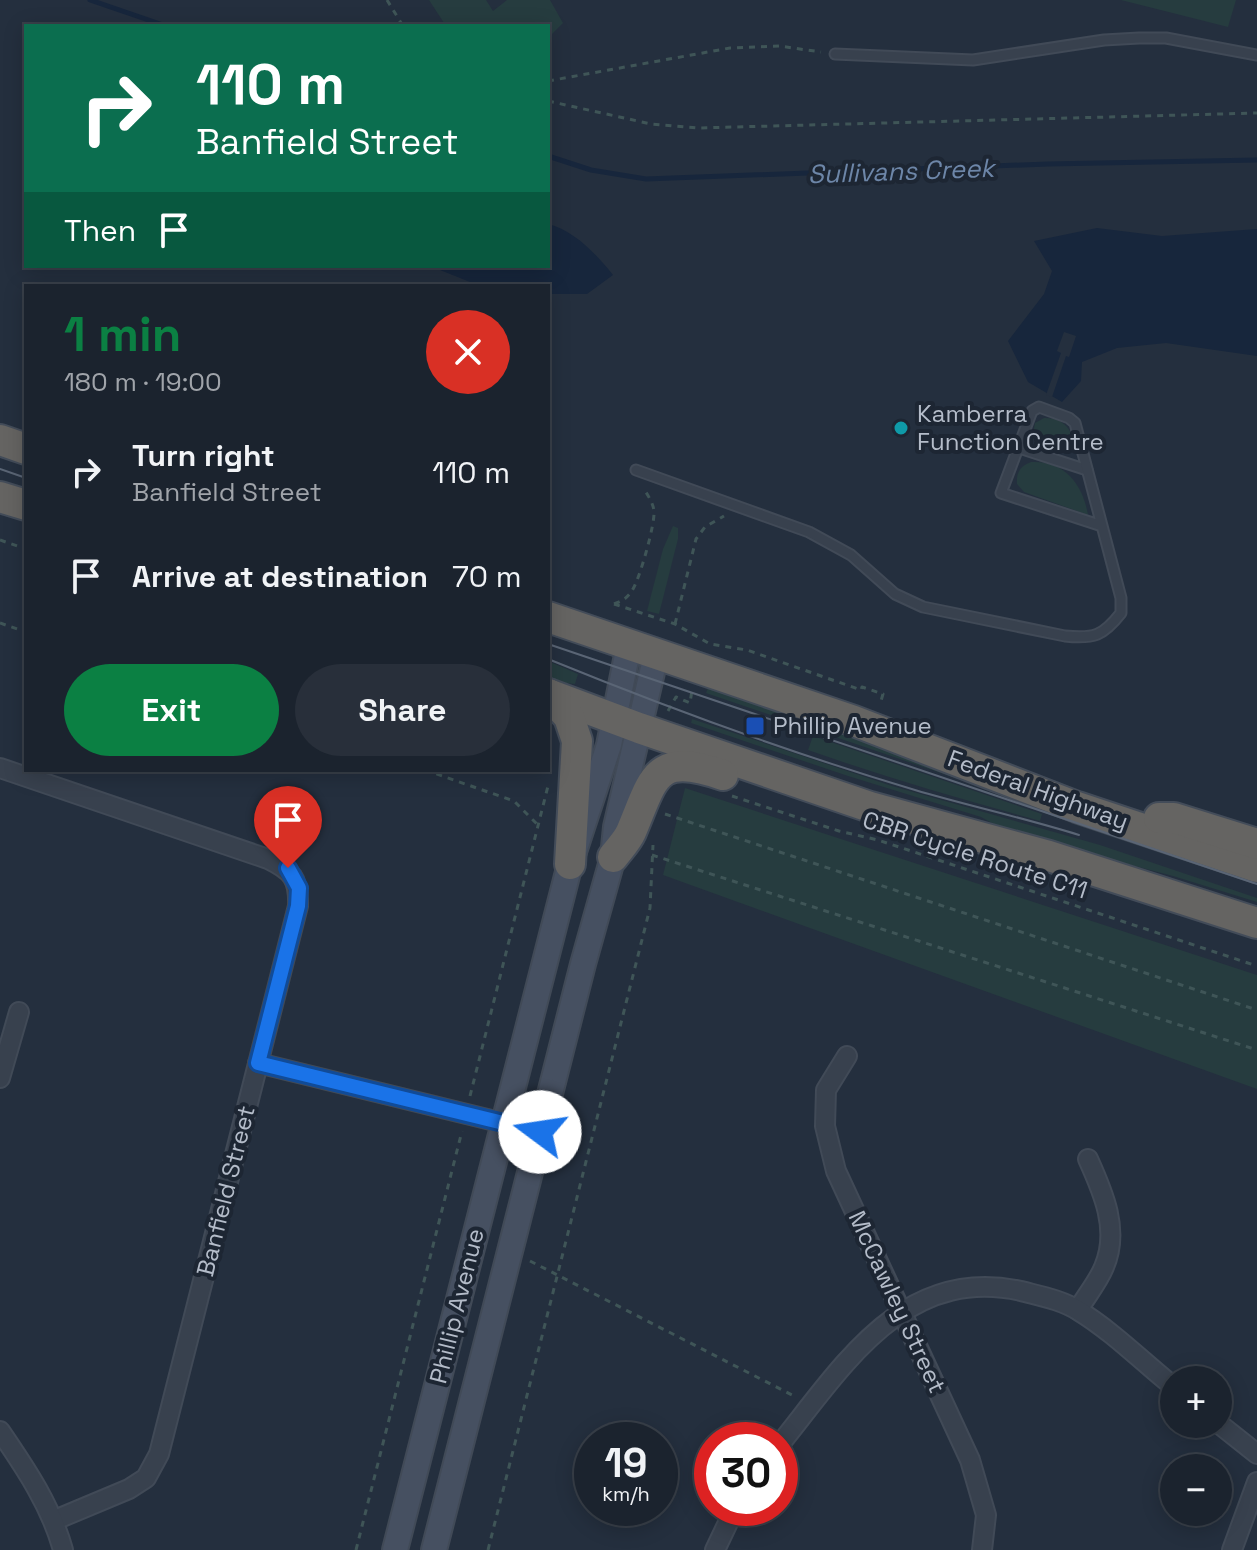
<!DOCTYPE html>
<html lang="en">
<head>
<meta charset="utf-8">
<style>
  body { margin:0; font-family:"Space Grotesk",sans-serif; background:#282f3a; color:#f1f3f6; height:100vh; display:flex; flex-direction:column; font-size:30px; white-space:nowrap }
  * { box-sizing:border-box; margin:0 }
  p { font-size:26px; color:#a0a4aa }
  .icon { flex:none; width:44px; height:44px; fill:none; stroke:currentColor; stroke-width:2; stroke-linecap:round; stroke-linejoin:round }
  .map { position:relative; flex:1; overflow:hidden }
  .side { position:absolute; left:24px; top:284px; width:526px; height:488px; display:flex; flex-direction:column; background:#1b232e; border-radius:0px; box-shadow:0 4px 20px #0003,0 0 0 2px #39404a }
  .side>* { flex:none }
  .guide { position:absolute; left:24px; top:24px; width:526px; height:244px; border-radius:0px; box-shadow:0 4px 20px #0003,0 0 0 2px #39404a; background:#0b6e4f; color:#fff; overflow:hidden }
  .fabs { position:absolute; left:1160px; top:1366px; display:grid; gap:16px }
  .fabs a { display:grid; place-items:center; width:72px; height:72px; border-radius:50%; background:#1b232e; box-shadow:0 4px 20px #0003,0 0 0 2px #39404a; font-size:40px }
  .speed { position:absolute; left:574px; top:1422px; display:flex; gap:16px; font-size:40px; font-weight:700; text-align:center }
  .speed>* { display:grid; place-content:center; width:104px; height:104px; border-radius:50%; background:#1b232e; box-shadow:0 4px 20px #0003,0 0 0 2px #39404a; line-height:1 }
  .speed small { font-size:20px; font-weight:400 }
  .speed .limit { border:12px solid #d22; background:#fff; color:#111 }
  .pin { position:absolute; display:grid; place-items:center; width:68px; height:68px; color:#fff; margin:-82px -34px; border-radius:50% 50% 50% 0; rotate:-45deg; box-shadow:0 0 8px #0007 }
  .pin .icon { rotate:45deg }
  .me { position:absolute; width:88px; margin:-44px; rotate:284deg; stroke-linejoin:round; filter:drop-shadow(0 0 6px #0008) }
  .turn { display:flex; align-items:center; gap:28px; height:168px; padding:0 40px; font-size:36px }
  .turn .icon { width:104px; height:104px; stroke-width:2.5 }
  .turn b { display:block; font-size:56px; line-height:68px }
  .then { display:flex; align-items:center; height:76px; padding:0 40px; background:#0003; gap:16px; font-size:30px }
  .round { display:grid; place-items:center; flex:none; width:84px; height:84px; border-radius:42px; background:#282f3a }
  .overview { display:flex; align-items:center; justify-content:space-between; height:136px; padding:0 40px }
  h1 { font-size:48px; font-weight:600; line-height:60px; color:#0b8043 }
  .action { display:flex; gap:16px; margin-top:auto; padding:16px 40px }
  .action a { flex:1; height:92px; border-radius:48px; background:#0b8043; color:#fff; font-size:32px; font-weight:600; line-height:92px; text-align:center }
  .action a+a { background:#282f3a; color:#f1f3f6 }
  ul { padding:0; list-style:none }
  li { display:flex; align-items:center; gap:24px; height:104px; padding:0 40px }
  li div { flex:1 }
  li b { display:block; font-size:30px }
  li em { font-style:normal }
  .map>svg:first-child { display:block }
  .green { fill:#263c3f }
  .water { fill:#17263c }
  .pier { fill:#242f3e }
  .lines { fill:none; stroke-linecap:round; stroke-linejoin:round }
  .stream { stroke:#17263c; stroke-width:5 }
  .service-casing { stroke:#414a57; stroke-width:13 }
  .minor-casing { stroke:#414a57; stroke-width:22 }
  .secondary-casing { stroke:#414a57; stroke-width:28 }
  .trunk-casing { stroke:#434c59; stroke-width:34 }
  .path { stroke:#3f5557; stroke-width:3; stroke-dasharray:6 6; stroke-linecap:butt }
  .service { stroke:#38414e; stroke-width:9 }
  .minor { stroke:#38414e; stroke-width:18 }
  .secondary { stroke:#465061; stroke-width:24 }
  .trunk { stroke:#656462; stroke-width:30 }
  .tram { stroke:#5a6575; stroke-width:2 }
  .route-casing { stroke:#114b97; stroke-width:20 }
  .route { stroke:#1a73e8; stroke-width:14 }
  .culture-dot { fill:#0f9aa8; stroke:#1d2633; stroke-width:3 }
  .transit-dot { fill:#1a4fb4; stroke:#1d2633; stroke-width:3 }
  .labels { text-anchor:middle; stroke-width:8; stroke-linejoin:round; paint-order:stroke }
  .poi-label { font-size:24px; fill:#b4bcc9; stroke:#1d2633; text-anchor:start }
  .street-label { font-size:24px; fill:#b4bcc9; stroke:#1d2633 }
  .water-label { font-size:26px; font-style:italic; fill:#6d86a8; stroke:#1d2633 }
</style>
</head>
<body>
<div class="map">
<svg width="1257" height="1550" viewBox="0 0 1257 1550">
  <rect width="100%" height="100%" fill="#242f3e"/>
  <!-- green -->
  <g class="green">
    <polygon points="429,0 486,0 493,11 507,0 550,0 563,23 548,38 548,26 446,26"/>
    <polygon points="1121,0 1236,0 1228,27"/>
    <path d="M1044 418C1067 417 1073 434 1078 453L1032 439 1035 423Z"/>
    <path d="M1031 462C1065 460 1083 485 1088 515L1024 492 1017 484C1016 473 1020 466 1031 462Z"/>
    <polygon points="673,526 678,528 678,539 659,614 647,611 663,549"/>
    <polygon points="548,661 578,674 575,684 548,681"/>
    <polygon points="709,685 720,686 1041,807 706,693"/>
    <polygon points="692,719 892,786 1100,845 1257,898 1257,902 1173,876 1012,834 981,817 848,776 691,723"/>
    <path d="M813 736 1042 814 1040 821C961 799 884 777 808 750Z"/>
    <polygon points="685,788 1257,975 1257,1089 663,875"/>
  </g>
  <!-- water -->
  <g class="water">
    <path d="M548 224C574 230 597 255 613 275L587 294H550L548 286H480L430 266H548Z"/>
    <polygon points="1097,228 1162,236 1257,229 1257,356 1166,343 1117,348 1082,362 1081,381 1062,402 1028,382 1008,341 1044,294 1052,271 1034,241"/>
  </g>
  <!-- pier -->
  <polygon class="pier" points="1064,332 1076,336 1069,357 1066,356 1052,397 1046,395 1061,353 1057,351"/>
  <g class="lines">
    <!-- stream -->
    <g class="stream">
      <polyline points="90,0 166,26"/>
      <polyline points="548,156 591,170 646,179 1048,164 1257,160"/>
    </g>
    <!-- service casing -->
    <g class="service-casing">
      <g id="service">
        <polyline points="835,54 973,60 1104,40 1139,38 1166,38 1257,55"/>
        <polyline points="1016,447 1087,470"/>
        <path d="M636 470 809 532 851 555 895 594 923 607 1065 636C1094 639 1103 636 1121 613V598L1075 423 1069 418 1039 407 1032 411 1001 493 1102 526"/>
      </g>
    </g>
    <!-- minor casing -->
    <g class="minor-casing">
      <g id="minor">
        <path d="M0 768 268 859C292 871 299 878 298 906L159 1454 146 1478 129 1489 55 1520"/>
        <polyline points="847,1056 826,1090 825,1126 836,1171 970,1460 986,1515 982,1550"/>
        <polyline points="258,1063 540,1132"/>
        <polyline points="0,1078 19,1012"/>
        <path d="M1078 1310C1086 1296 1098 1282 1104 1267 1120 1230 1103 1192 1088 1159"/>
        <polyline points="1218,1423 1257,1454"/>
        <path d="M0 1431C26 1469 51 1506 63 1550"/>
        <path d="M780 1444C843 1366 904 1265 1021 1291 1040 1296 1062 1300 1079 1311 1112 1331 1144 1363 1174 1387"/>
        <polyline points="715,1550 735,1508"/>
        <polyline points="1232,1550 1257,1482"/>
      </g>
    </g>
    <!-- secondary casing -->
    <g class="secondary-casing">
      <g id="secondary">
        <polyline points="395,1550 570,864 609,745 629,645"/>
        <polyline points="434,1550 583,964 613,857 616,827 656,655"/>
      </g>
    </g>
    <!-- trunk casing -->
    <g class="trunk-casing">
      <g id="trunk">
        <polyline points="0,440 26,449"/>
        <polyline points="0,497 26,505"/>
        <polyline points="548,617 854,721 1077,807 1257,867"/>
        <polyline points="548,694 639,728 870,807 1049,856 1257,923"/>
        <polyline points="548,694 569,717 577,741 570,864"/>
        <polyline points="1159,818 1174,818 1257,844"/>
        <path d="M613 857C619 849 627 841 631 832 654 778 654 751 723 775"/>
      </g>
    </g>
    <!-- path -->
    <g class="path">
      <polyline points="387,0 403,26"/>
      <polyline points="548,81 730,48 779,46 821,52"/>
      <polyline points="548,101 651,124 698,128 1257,113"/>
      <polyline points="0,540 26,549"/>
      <polyline points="614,604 675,624 710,644 747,650 861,690 862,687 883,694 881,701"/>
      <path d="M614 604C622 601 628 598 633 589 640 577 655 525 654 511 653 503 648 495 643 488"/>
      <polyline points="0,623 26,632"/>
      <polyline points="675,624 696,539 705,527 724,516"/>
      <polyline points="668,711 676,697 690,703 692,690"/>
      <polyline points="425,770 514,801 538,825"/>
      <polyline points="732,796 839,831 878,840 1257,966"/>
      <polyline points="665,814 1257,1010"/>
      <polyline points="652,855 1257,1050"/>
      <polyline points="470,1096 549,782"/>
      <polyline points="530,1261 794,1396"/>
      <polyline points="356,1550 462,1131"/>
      <polyline points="488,1550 650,908 653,845"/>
    </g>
    <!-- service -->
    <use href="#service" class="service"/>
    <!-- minor -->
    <use href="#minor" class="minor"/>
    <!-- secondary -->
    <use href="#secondary" class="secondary"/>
    <!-- trunk -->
    <use href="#trunk" class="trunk"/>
    <!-- tram -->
    <g class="tram">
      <polyline points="0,469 26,478"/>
      <polyline points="548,644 1257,884"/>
      <path d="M548 659C668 708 791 753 915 790 969 806 1025 818 1079 835"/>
    </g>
  </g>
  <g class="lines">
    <!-- route casing -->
    <g class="route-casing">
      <polyline id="route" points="288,868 299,888 298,906 258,1063 540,1132"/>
    </g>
    <!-- route -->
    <use href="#route" class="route"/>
  </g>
  <!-- markers -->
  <circle class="culture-dot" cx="901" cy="428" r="8"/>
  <rect class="transit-dot" x="745" y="716" width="20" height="20" rx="4"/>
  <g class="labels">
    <!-- poi labels -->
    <g class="poi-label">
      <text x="917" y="422">Kamberra<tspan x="917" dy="28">Function Centre</tspan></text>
      <text x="773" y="734">Phillip Avenue</text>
    </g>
    <!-- street labels -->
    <g class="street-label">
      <text transform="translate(1038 790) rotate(20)" y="8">Federal Highway</text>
      <text transform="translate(975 855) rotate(18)" y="8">CBR Cycle Route C11</text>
      <text transform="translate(226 1191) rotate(-76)" y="8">Banfield Street</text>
      <text transform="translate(897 1302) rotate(65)" y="8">McCawley Street</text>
      <text transform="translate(457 1306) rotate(-76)" y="8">Phillip Avenue</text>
    </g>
    <!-- water labels -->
    <g class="water-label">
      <text transform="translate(901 171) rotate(-2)" y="9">Sullivans Creek</text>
    </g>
  </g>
</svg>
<div class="fabs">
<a>+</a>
<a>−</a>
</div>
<div class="speed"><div>19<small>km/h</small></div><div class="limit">30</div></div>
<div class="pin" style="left:288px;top:868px;background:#d93025"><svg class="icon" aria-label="arrive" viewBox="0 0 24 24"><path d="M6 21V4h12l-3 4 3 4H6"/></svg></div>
<svg class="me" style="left:540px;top:1132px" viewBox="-20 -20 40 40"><circle r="19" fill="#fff"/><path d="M0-13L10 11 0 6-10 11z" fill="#1a73e8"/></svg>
<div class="guide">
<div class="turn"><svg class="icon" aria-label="right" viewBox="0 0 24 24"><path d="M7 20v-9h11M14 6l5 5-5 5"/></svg><div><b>110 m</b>Banfield Street</div></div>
<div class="then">Then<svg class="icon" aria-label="arrive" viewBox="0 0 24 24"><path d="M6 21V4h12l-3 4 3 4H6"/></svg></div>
</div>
<section class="side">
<div class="overview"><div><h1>1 min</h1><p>180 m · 19:00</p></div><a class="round" style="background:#d93025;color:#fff"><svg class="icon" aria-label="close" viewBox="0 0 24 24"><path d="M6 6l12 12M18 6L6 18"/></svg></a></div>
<ul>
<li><svg class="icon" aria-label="right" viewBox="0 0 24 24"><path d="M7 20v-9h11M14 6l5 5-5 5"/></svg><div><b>Turn right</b><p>Banfield Street</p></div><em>110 m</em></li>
<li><svg class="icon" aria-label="arrive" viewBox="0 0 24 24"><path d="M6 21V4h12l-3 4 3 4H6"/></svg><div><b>Arrive at destination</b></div><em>70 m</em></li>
</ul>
<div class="action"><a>Exit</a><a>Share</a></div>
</section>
</div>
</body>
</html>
